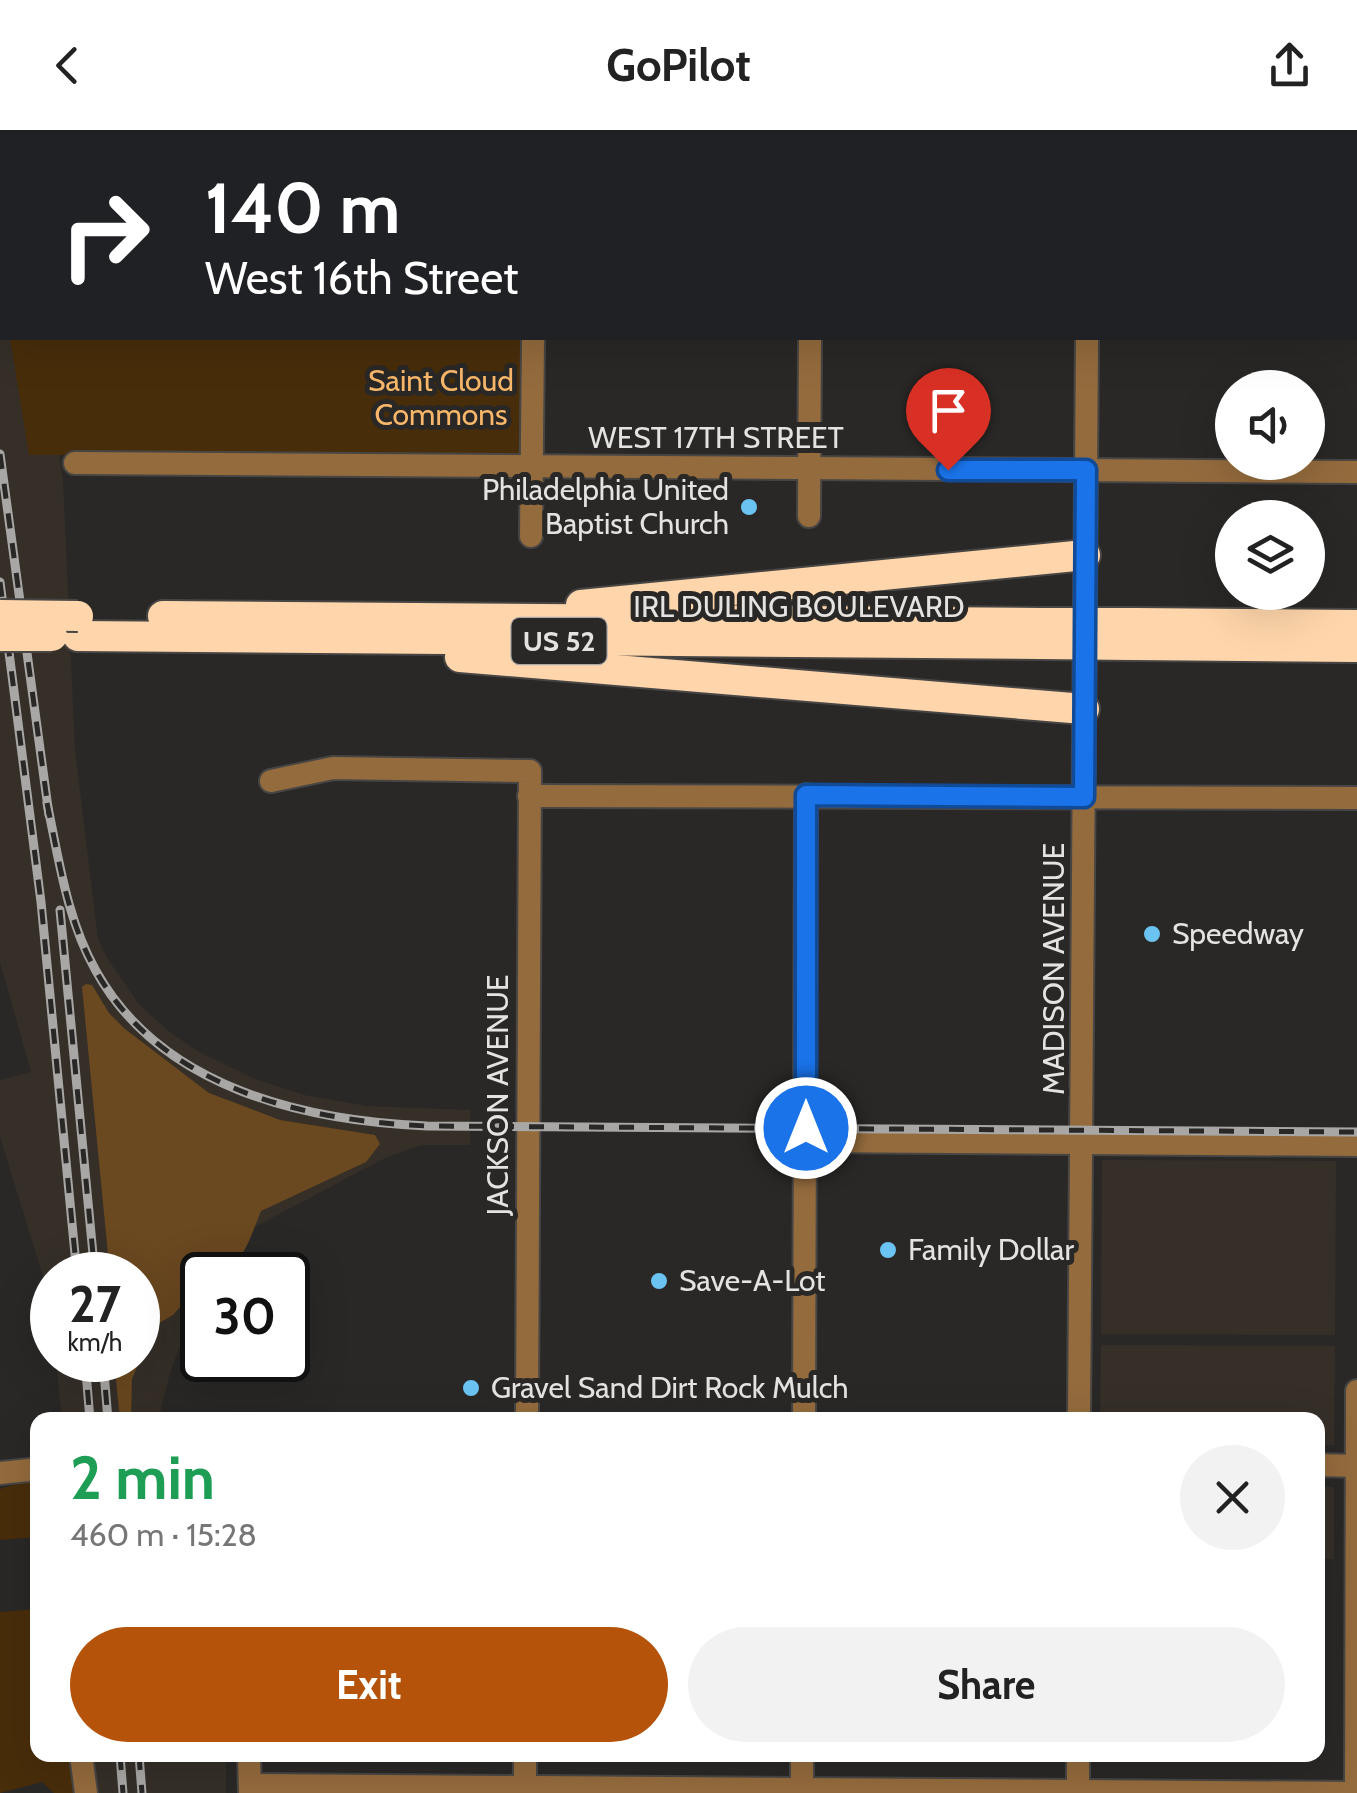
<!DOCTYPE html>
<html lang="en">
<head>
<meta charset="utf-8">
<style>
  body { margin:0; font-family:Cabin,sans-serif; background:#f2f2f2; color:#222; height:100vh; display:flex; flex-direction:column; font-size:38px; white-space:nowrap }
  * { box-sizing:border-box; margin:0 }
  p { font-size:32px; color:#767676 }
  .icon { flex:none; width:55px; height:55px; fill:none; stroke:currentColor; stroke-width:2; stroke-linecap:round; stroke-linejoin:round }
  .map { position:relative; flex:1; overflow:hidden }
  .drawer { position:absolute; left:30px; top:1282px; width:1295px; height:350px; display:flex; flex-direction:column; background:#fff; border-radius:20px; box-shadow:0 10px 40px #0002 }
  .drawer>* { flex:none }
  .top-card { position:absolute; left:0px; top:0px; width:1358px; height:210px; box-shadow:0 10px 40px #0002; background:#202124; color:#fff; overflow:hidden }
  .buttons { position:absolute; left:1215px; top:240px; display:grid; gap:20px }
  .buttons a { display:grid; place-items:center; width:110px; height:110px; border-radius:50%; background:#fff; box-shadow:0 10px 40px #0002; font-size:50px }
  .speed { position:absolute; left:30px; top:1122px; display:flex; gap:20px; font-size:50px; font-weight:700; text-align:center }
  .speed>* { display:grid; place-content:center; width:130px; height:130px; border-radius:50%; background:#fff; box-shadow:0 10px 40px #0002; line-height:1 }
  .speed small { font-size:25px; font-weight:400 }
  .speed .limit { border:5px solid #111; border-radius:15px; background:#fff; color:#111 }
  .pin { position:absolute; display:grid; place-items:center; width:85px; height:85px; color:#fff; margin:-102px -42px; border-radius:50% 50% 50% 0; rotate:-45deg; box-shadow:0 0 10px #0007 }
  .pin .icon { rotate:45deg }
  .me { position:absolute; width:110px; margin:-55px; rotate:0deg; stroke-linejoin:round; filter:drop-shadow(0 0 8px #0008) }
  .turn { display:flex; align-items:center; gap:35px; height:210px; padding:0 40px; font-size:45px }
  .turn .icon { width:130px; height:130px; stroke-width:2.5 }
  .turn b { display:block; font-size:70px; line-height:85px }
  .round { display:grid; place-items:center; flex:none; width:105px; height:105px; border-radius:52px; background:#f2f2f2 }
  .headline { display:flex; align-items:center; justify-content:space-between; height:170px; padding:0 40px }
  h1 { font-size:60px; font-weight:700; line-height:75px; color:#1e9e55 }
  .action { display:flex; gap:20px; margin-top:auto; padding:20px 40px }
  .action a { flex:1; height:115px; border-radius:60px; background:#b45309; color:#fff; font-size:40px; font-weight:700; line-height:115px; text-align:center }
  .action a+a { background:#f2f2f2; color:#222 }
  header { display:flex; justify-content:space-between; align-items:center; height:130px; padding:0 40px; background:#fff; font-size:45px; font-weight:700 }
  .map>svg:first-child { display:block }
  .built { fill:#352f28 }
  .green { fill:#482d0a }
  .forest { fill:#6a4820 }
  .lines { fill:none; stroke-linecap:round; stroke-linejoin:round }
  .minor-casing { stroke:#484644; stroke-width:26 }
  .highway-casing { stroke:#484644; stroke-width:34 }
  .minor { stroke:#946b3d; stroke-width:22 }
  .highway { stroke:#ffd6ab; stroke-width:30 }
  .rail-casing { stroke:#a8a7a5; stroke-width:9 }
  .rail { stroke:#2a2826; stroke-width:5; stroke-dasharray:15; stroke-linecap:butt }
  .highway-bridge-casing { stroke:#484644; stroke-width:34; stroke-linecap:butt }
  .highway-bridge { stroke:#ffd6ab; stroke-width:30 }
  .route-casing { stroke:#114b97; stroke-width:25 }
  .route { stroke:#1a73e8; stroke-width:18 }
  .poi-dot { fill:#6ac3f1; stroke:#2a2826; stroke-width:4 }
  .labels { text-anchor:middle; stroke-width:10; stroke-linejoin:round; paint-order:stroke }
  .shield { fill:#2a2826; stroke:#acaba9; stroke-width:2.5 }
  .shield-label { font-size:28px; font-weight:bold; fill:#e4e3e1 }
  .park-label { font-size:30px; fill:#f9b76b; stroke:#2a2826 }
  .street-label { font-size:30px; fill:#e4e3e1; stroke:#2a2826 }
  .poi-label { font-size:30px; fill:#e4e3e1; stroke:#2a2826; text-anchor:start }
</style>
</head>
<body>
<header><svg class="icon" aria-label="back" viewBox="0 0 24 24"><path d="M15 5l-7 7 7 7"/></svg>GoPilot<svg class="icon" aria-label="share" viewBox="0 0 24 24"><path d="M12 15V3M7 8l5-5 5 5M5 13v7h14v-7"/></svg></header>
<div class="map">
<svg width="1357" height="1663" viewBox="0 0 1357 1663">
  <rect width="100%" height="100%" fill="#2a2826"/>
  <!-- built -->
  <g class="built">
    <polygon points="0,0 5,0 2,208 40,208 63,350 75,620 98,809 107,828 139,874 167,900 199,922 255,949 304,965 367,976 470,980 470,1015 421,1015 387,1027 243,1103 202,1145 202,1162 172,1236 158,1290 62,1290 56,1230 138,1230 138,1145 52,1145 52,1196 50,1169 0,1007 0,950 31,942 0,832"/>
    <polygon points="1102,1030 1336,1031 1335,1205 1101,1204"/>
    <polygon points="1101,1215 1335,1216 1334,1315 1318,1315 1318,1290 1100,1290"/>
    <rect x="1318" y="1357" width="16" height="72"/>
    <polygon points="94,1625 226,1625 226,1663 97,1663"/>
  </g>
  <!-- green -->
  <g class="green">
    <polygon points="10,208 525,208 523,326 29,325"/>
    <polygon points="37,1348 37,1407 0,1410 0,1359"/>
    <polygon points="37,1479 38,1625 76,1625 83,1663 54,1663 42,1652 0,1663 0,1482"/>
  </g>
  <!-- forest -->
  <path class="forest" d="M86 854 92 855 109 883 125 899 209 963 280 990 375 1005 380 1014 366 1032 261 1081C249 1110 242 1145 202 1145V1152L173 1185 154 1196 132 1249 131 1290H120L114 1230H138V1145H110L82 857Z"/>
  <g class="lines">
    <!-- minor casing -->
    <g class="minor-casing">
      <g id="minor">
        <polyline points="535,2 536,0"/>
        <polyline points="812,2 812,0"/>
        <polyline points="1089,2 1089,0"/>
        <polyline points="1355,15 1357,15"/>
        <polyline points="75,333 1357,342"/>
        <polyline points="809,386 810,208"/>
        <polyline points="531,406 533,208"/>
        <polyline points="271,651 333,638 530,641 527,1290"/>
        <polyline points="529,666 1357,668"/>
        <polyline points="806,1011 1357,1015"/>
        <polyline points="804,1290 806,665"/>
        <polyline points="1079,1290 1087,208"/>
        <polyline points="1318,1335 1357,1336"/>
        <polyline points="0,1343 38,1339"/>
        <polyline points="81,1625 86,1663"/>
        <polyline points="249,1625 250,1663"/>
        <polyline points="1078,1625 1078,1663"/>
        <polyline points="250,1655 1357,1663"/>
        <polyline points="525,1663 525,1625"/>
        <polyline points="802,1663 802,1625"/>
        <polyline points="1356,1663 1357,1261"/>
      </g>
    </g>
    <!-- highway casing -->
    <g class="highway-casing">
      <g id="highway">
        <polyline points="581,475 1085,425"/>
        <polyline points="163,486 1040,493"/>
        <polyline points="1135,493 1357,495"/>
        <polyline points="78,506 1041,514"/>
        <polyline points="1134,515 1357,517"/>
        <polyline points="460,527 1084,579"/>
      </g>
    </g>
    <!-- minor -->
    <use href="#minor" class="minor"/>
    <!-- highway -->
    <use href="#highway" class="highway"/>
    <!-- rail casing -->
    <g class="rail-casing">
      <g id="rail">
        <polyline points="0,324 49,685"/>
        <polyline points="0,452 41,772 77,1145"/>
        <path d="M47 673C59 730 67 790 96 841 161 958 304 991 427 996L1357 1002"/>
        <polyline points="60,780 95,1145"/>
        <polyline points="85,1230 90,1290"/>
        <polyline points="103,1230 108,1290"/>
        <polyline points="120,1625 123,1663"/>
        <polyline points="139,1625 142,1663"/>
      </g>
    </g>
    <!-- rail -->
    <use href="#rail" class="rail"/>
    <!-- highway-bridge casing -->
    <g class="highway-bridge-casing">
      <g id="highway-bridge">
        <polyline points="0,485 78,486"/>
        <polyline points="1040,493 1135,493"/>
        <polyline points="0,506 52,506"/>
        <polyline points="1041,514 1134,515"/>
      </g>
    </g>
    <!-- highway-bridge -->
    <use href="#highway-bridge" class="highway-bridge"/>
  </g>
  <g class="lines">
    <!-- route casing -->
    <g class="route-casing">
      <polyline id="route" points="806,998 806,665 1084,667 1086,340 948,340"/>
    </g>
    <!-- route -->
    <use href="#route" class="route"/>
  </g>
  <!-- markers -->
  <g class="poi-dot">
    <circle cx="749" cy="377" r="10"/>
    <circle cx="1152" cy="804" r="10"/>
    <circle cx="888" cy="1120" r="10"/>
    <circle cx="659" cy="1151" r="10"/>
    <circle cx="471" cy="1258" r="10"/>
  </g>
  <g class="labels">
    <!-- shield labels -->
    <rect class="shield" x="511.5" y="488" width="95" height="46" rx="8"/>
    <g class="shield-label">
      <text x="559" y="521">US 52</text>
    </g>
    <!-- park labels -->
    <g class="park-label">
      <text x="441" y="261">Saint Cloud<tspan x="441" dy="34">Commons</tspan></text>
    </g>
    <!-- street labels -->
    <g class="street-label">
      <text x="716" y="318">WEST 17TH STREET</text>
      <text x="799" y="487">IRL DULING BOULEVARD</text>
      <text transform="translate(1054 839) rotate(-90)" y="10">MADISON AVENUE</text>
      <text transform="translate(498 965) rotate(-90)" y="10">JACKSON AVENUE</text>
    </g>
    <!-- poi labels -->
    <g class="poi-label">
      <text x="729" y="370" text-anchor="end">Philadelphia United<tspan x="729" dy="34">Baptist Church</tspan></text>
      <text x="1172" y="814">Speedway</text>
      <text x="908" y="1130">Family Dollar</text>
      <text x="679" y="1161">Save-A-Lot</text>
      <text x="491" y="1268">Gravel Sand Dirt Rock Mulch</text>
    </g>
  </g>
</svg>
<div class="buttons">
<a><svg class="icon" aria-label="sound" viewBox="0 0 24 24"><path d="M4 9h4l5-4v14l-5-4H4zM17 9q2 3 0 6"/></svg></a>
<a><svg class="icon" aria-label="layers" viewBox="0 0 24 24"><path d="M12 4l9 5-9 5-9-5zM3 14l9 5 9-5"/></svg></a>
</div>
<div class="speed"><div>27<small>km/h</small></div><div class="limit">30</div></div>
<div class="pin" style="left:948px;top:340px;background:#d93025"><svg class="icon" aria-label="arrive" viewBox="0 0 24 24"><path d="M6 21V4h12l-3 4 3 4H6"/></svg></div>
<svg class="me" style="left:806px;top:998px" viewBox="-20 -20 40 40"><circle r="17" fill="#1a73e8" stroke="#fff" stroke-width="3"/><path d="M0-11L8 9 0 5-8 9z" fill="#fff"/></svg>
<div class="top-card">
<div class="turn"><svg class="icon" aria-label="right" viewBox="0 0 24 24"><path d="M7 20v-9h11M14 6l5 5-5 5"/></svg><div><b>140 m</b>West 16th Street</div></div>
</div>
<section class="drawer">
<div class="headline"><div><h1>2 min</h1><p>460 m · 15:28</p></div><a class="round"><svg class="icon" aria-label="close" viewBox="0 0 24 24"><path d="M6 6l12 12M18 6L6 18"/></svg></a></div>
<div class="action"><a>Exit</a><a>Share</a></div>
</section>
</div>
</body>
</html>
